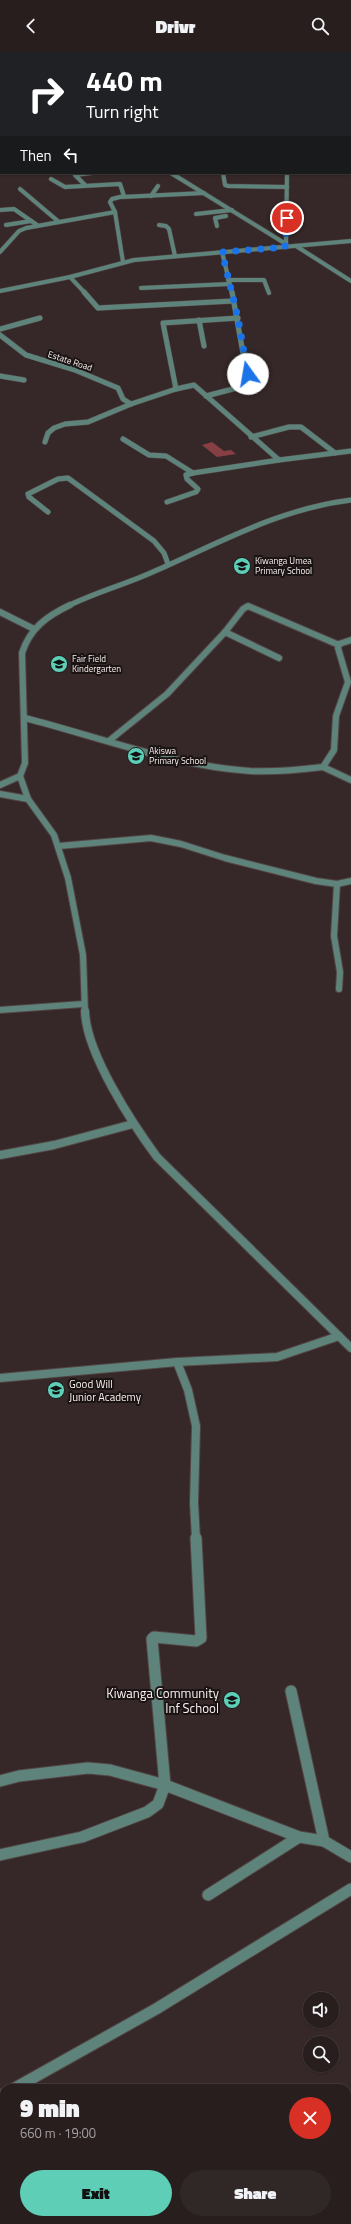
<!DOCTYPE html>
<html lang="en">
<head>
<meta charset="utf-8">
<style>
  body { margin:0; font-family:"Titillium Web",sans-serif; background:#302727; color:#f1f3f6; height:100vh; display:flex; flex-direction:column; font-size:15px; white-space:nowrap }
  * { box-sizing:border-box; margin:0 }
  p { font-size:13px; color:#a5a2a4 }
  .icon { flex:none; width:22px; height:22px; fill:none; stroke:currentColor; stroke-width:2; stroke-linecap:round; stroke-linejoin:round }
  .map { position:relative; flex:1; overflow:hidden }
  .panel { position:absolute; left:0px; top:2032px; width:351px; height:140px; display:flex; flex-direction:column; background:#281e1e; border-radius:12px 12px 0 0; box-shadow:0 1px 3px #0004,0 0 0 1px #443c3c }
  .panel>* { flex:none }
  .banner { position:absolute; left:0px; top:0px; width:351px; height:122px; box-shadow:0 1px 3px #0004,0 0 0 1px #443c3c; background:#202124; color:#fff; overflow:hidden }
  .fabs { position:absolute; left:303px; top:1940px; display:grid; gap:8px }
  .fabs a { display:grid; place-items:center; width:36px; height:36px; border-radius:50%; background:#281e1e; box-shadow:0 1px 3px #0004,0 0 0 1px #443c3c; font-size:20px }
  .pin { position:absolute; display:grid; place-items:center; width:34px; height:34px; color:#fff; margin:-17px; border:2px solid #fff; border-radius:50%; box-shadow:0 1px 4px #0007 }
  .me { position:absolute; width:44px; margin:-22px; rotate:347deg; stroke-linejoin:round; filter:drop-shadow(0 0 3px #0008) }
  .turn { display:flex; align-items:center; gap:14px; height:84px; padding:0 20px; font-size:18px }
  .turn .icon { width:52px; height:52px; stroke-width:2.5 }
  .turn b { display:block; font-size:28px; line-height:34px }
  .then { display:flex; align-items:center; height:38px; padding:0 20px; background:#0003; gap:8px; font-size:15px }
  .round { display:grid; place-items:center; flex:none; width:42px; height:42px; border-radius:21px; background:#302727 }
  .overview { display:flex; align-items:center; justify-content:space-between; height:68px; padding:0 20px }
  h1 { font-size:24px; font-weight:800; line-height:30px }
  .action { display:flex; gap:8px; margin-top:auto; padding:8px 20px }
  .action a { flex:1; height:46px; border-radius:24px; background:#5eceb7; color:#111; font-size:16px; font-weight:800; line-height:46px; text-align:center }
  .action a+a { background:#302727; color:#f1f3f6 }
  header { display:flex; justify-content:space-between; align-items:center; height:52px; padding:0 20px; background:#281e1e; font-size:18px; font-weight:800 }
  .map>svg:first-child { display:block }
  .water { fill:#863f43 }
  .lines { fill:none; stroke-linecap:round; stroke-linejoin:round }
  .minor-far4-casing { stroke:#524444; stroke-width:5 }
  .minor-far3-casing { stroke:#524444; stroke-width:6 }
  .minor-far2-casing { stroke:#524444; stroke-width:8 }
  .minor-far1-casing { stroke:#524444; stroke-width:10 }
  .minor-casing { stroke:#524444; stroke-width:13 }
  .tertiary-casing { stroke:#524444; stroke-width:5 }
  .minor-far4 { stroke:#5e837a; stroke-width:4 }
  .minor-far3 { stroke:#5e837a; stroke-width:5 }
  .minor-far2 { stroke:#5e837a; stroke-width:6 }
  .minor-far1 { stroke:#5e837a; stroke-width:8 }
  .minor { stroke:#5e837a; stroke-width:11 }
  .tertiary { stroke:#5e837a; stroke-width:4 }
  .route { stroke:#1a73e8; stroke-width:7; stroke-dasharray:0 12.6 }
  .labels { text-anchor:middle; stroke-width:4; stroke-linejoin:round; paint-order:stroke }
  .far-street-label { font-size:9px; fill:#fbf1f0; stroke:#191313 }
  .far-poi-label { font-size:9px; fill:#fbf1f0; stroke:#191313; text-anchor:start }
  .poi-label { font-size:11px; fill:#fbf1f0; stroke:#191313; text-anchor:start }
  .near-poi-label { font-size:13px; fill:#fbf1f0; stroke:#191313; text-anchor:end }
</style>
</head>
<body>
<header><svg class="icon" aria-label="back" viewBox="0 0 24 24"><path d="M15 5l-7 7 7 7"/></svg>Drivr<svg class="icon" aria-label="search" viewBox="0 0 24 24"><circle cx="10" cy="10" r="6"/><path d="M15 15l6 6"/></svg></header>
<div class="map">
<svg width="351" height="2172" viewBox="0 0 351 2172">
  <rect width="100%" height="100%" fill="#362828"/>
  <!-- water -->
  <polygon class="water" points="212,390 224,399 231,398 236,402 217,405 202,393"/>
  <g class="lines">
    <!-- minor-far4 casing -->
    <g class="minor-far4-casing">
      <g id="minor-far4">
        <polyline points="171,121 286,192 285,195"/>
        <polyline points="223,121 225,133 228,134 287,135"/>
        <polyline points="51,127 65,135 120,132 124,144 112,147 110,150 115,160 123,210"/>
        <polyline points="85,133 75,123 91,121"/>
        <polyline points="20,137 59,170"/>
        <polyline points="151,144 158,134"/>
        <polyline points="122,145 204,141"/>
        <polyline points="0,158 14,157 37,173"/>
        <polyline points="196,162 232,158"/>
        <polyline points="6,173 31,169"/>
        <polyline points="159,173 166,174 169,177 175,204"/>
        <polyline points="217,174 215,166 226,164"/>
        <polyline points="286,192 287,121"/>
        <polyline points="296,194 351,229"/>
        <polyline points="0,200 19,179 26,176 115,160"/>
        <polyline points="222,200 232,241"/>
        <polyline points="70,225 85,241"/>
        <polyline points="228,228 264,228 269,241"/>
        <polyline points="141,236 229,232"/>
      </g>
    </g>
    <!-- minor-far3 casing -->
    <g class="minor-far3-casing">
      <g id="minor-far3">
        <polyline points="84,240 98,256 233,249"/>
        <polyline points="238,266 163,271 176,337 194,333 279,408 351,399"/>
        <polyline points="199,268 204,294"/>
        <polyline points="0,277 40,266"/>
        <polyline points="0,283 26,303 75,318 118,336 123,347 131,352"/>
        <polyline points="0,324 24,328"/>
        <polyline points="206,344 252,332 245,312 232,240"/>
        <polyline points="251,385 289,375 301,375 335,401"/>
        <polyline points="123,387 149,403 166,404 193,421 279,408"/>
        <polyline points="45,390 48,381 54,376 65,372 88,370 131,352 176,337"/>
        <polyline points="167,450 196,440 198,437 187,427 186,423 193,421"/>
        <polyline points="48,460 29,445 28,442 58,427 68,426 154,489 164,501 168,512"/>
        <path d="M68 554C96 540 127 532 155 519 221 490 279 457 351 448"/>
      </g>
    </g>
    <!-- minor-far2 casing -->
    <g class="minor-far2-casing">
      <g id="minor-far2">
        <polyline points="0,560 34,577"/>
        <polyline points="225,580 243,557 248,554 339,593"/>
        <path d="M25 666C99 685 174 714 250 719 275 720 299 718 323 715L334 698 336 664 348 630 338 596 339 592 351 588"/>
        <polyline points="110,688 167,642 225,580 279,606"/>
        <polyline points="323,715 351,728"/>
        <polyline points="20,724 28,747 54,783 68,826 83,903 85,960"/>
        <path d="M0 733 20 724 25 711 22 601C30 576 47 564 70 553"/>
        <polyline points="0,742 28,747"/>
        <polyline points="59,794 151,786 181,792 225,806 316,829 337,832 351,829"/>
        <polyline points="337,832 334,884 340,920 339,937"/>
        <polyline points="0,958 83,952"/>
      </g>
    </g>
    <!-- minor-far1 casing -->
    <g class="minor-far1-casing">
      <g id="minor-far1">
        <path d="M85 959C86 1001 132 1071 157 1105L351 1296"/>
        <polyline points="0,1103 54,1093 133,1072"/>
        <polyline points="177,1310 188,1338 196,1374 194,1451 196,1487"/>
        <polyline points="0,1326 177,1310 277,1305 339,1284"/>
      </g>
    </g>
    <!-- minor casing -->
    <g class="minor-casing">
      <g id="minor">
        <polyline points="291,1639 324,1789"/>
        <polyline points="0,1729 19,1724 88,1716 110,1718 165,1733 299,1785 324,1789 351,1805"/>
        <polyline points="0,1803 82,1785 147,1760 158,1752 165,1733 152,1587 154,1585 196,1589 201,1586 196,1486"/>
        <polyline points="208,1843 299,1785"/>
        <polyline points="15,2036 156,1957 351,1837"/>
        <polyline points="0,2044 4,2042"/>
        <polyline points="84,2172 91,2168"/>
      </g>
    </g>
    <!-- tertiary casing -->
    <g class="tertiary-casing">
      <polyline id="tertiary" points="0,239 70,225 134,208 351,189"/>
    </g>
    <!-- minor-far4 -->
    <use href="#minor-far4" class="minor-far4"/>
    <!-- minor-far3 -->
    <use href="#minor-far3" class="minor-far3"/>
    <!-- minor-far2 -->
    <use href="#minor-far2" class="minor-far2"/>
    <!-- minor-far1 -->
    <use href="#minor-far1" class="minor-far1"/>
    <!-- minor -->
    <use href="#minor" class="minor"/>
    <!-- tertiary -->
    <use href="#tertiary" class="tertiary"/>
  </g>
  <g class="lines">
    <!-- route -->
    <polyline class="route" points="248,322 238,266 222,200 285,195 287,166"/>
  </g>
  <!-- icons -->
  <defs>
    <g id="school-disc" transform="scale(0.9)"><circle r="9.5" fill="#5eceb7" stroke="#191313"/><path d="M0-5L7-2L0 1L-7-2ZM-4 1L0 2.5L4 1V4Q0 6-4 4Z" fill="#111"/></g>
  </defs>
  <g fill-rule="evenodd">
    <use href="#school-disc" x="242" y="514"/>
    <use href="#school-disc" x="59" y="612"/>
    <use href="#school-disc" x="136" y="704"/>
    <use href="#school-disc" x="56" y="1338"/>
    <use href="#school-disc" x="232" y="1648"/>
  </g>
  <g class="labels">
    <!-- far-street labels -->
    <g class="far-street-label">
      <text transform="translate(70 309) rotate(18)" y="3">Estate Road</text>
    </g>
    <!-- far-poi labels -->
    <g class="far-poi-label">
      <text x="255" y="512">Kiwanga Umea<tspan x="255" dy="10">Primary School</tspan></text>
      <text x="72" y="610">Fair Field<tspan x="72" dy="10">Kindergarten</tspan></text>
      <text x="149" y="702">Akiswa<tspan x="149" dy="10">Primary School</tspan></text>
    </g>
    <!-- poi labels -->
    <g class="poi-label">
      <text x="69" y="1336">Good Will<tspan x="69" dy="13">Junior Academy</tspan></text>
    </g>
    <!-- near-poi labels -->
    <g class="near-poi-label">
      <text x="219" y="1646">Kiwanga Community<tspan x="219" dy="15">Inf School</tspan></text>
    </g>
  </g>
</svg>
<div class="fabs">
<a><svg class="icon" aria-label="sound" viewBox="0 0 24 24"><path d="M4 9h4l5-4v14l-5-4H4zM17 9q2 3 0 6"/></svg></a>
<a><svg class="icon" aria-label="search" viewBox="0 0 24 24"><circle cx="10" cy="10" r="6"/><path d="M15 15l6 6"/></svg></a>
</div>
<div class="pin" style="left:287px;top:166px;background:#d93025"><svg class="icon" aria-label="arrive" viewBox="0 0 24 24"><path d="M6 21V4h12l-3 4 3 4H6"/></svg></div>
<svg class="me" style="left:248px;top:322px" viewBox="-20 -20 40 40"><circle r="19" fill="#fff"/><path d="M0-13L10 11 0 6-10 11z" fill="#1a73e8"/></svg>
<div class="banner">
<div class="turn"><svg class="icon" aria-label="right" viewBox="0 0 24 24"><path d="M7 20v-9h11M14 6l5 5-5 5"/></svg><div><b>440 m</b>Turn right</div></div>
<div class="then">Then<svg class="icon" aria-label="left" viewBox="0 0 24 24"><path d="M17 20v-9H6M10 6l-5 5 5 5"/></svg></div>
</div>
<section class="panel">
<div class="overview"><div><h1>9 min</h1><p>660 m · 19:00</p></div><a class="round" style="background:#d93025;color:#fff"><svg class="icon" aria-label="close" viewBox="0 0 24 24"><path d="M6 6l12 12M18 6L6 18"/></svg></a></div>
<div class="action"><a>Exit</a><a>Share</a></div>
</section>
</div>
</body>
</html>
